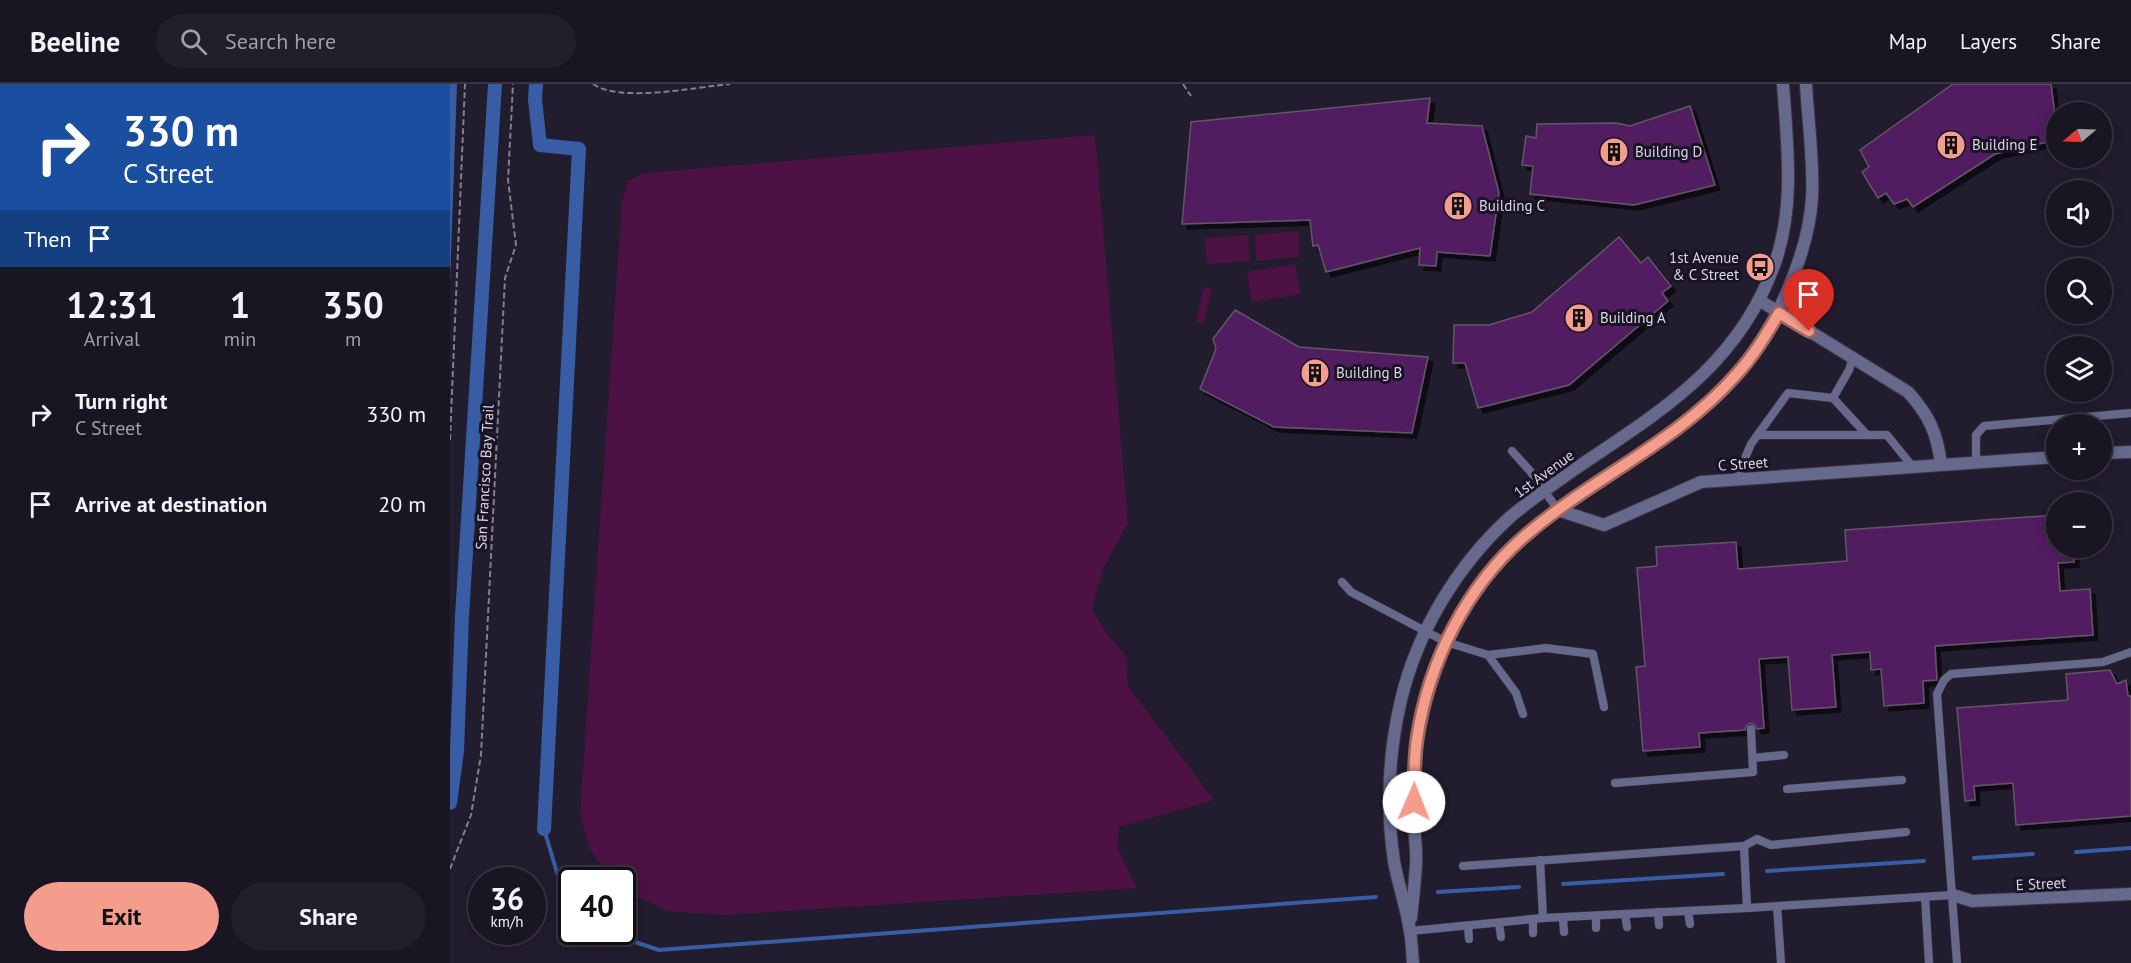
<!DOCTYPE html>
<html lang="en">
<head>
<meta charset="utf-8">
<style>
  body { margin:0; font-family:"PT Sans",sans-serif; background:#231e2b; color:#f1f3f6; height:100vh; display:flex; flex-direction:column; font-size:22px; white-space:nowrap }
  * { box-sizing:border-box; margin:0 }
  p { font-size:20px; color:#9f9fa6 }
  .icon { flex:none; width:33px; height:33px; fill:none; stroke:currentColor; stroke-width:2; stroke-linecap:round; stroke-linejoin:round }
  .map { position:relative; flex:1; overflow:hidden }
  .drawer { display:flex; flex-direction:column; background:#1a1523; width:450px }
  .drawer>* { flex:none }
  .banner { background:#1a4fa0; color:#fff; overflow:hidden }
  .needle { width:39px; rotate:251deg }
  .tools { position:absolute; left:1596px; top:18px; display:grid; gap:12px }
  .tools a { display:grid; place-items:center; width:66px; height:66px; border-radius:50%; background:#1a1523; box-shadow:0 3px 15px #0003,0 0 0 2px #383441; font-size:30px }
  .speed { position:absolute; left:18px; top:783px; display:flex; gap:12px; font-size:30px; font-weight:700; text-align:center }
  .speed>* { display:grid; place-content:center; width:78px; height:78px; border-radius:50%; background:#1a1523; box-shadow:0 3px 15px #0003,0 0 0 2px #383441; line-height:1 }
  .speed small { font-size:15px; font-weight:400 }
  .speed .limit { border:3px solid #111; border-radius:9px; background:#fff; color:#111 }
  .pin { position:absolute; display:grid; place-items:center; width:51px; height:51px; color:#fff; margin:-62px -26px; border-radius:50% 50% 50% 0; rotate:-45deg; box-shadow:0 0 6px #0007 }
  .pin .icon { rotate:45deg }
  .me { position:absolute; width:66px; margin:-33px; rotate:1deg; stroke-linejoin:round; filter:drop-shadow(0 0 4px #0008) }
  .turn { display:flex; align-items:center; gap:21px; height:126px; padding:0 24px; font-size:27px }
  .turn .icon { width:78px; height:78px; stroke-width:2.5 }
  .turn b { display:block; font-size:42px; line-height:51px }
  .then { display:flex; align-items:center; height:57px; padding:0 24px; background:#0003; gap:12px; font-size:22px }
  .eta { display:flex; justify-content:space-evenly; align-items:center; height:102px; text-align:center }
  .eta b { font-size:36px; font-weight:700; line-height:42px }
  .primary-button { display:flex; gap:12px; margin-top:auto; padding:12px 24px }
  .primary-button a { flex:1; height:69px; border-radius:36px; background:#f49d8d; color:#111; font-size:24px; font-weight:700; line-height:69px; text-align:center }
  .primary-button a+a { background:#231e2b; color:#f1f3f6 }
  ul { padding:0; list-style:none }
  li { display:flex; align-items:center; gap:18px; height:90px; padding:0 24px }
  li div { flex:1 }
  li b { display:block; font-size:22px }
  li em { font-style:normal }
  header { display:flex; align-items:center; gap:36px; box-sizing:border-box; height:84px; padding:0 30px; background:#1a1523; border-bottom:2px solid #383441 }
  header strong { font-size:28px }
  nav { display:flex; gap:33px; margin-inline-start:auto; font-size:21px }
  .search { width:420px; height:54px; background:#231e2b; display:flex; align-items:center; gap:15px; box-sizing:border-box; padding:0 21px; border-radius:33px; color:#9f9fa6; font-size:22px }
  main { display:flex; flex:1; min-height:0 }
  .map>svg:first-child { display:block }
  .green { fill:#4d1143 }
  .water { fill:#385da4 }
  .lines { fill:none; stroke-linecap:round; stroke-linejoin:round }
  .stream { stroke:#385da4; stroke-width:4 }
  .canal { stroke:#385da4; stroke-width:14 }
  .building { fill:#511e61; stroke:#635568; stroke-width:1.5; filter:url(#shadow) }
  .service-casing { stroke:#3c3648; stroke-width:9 }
  .minor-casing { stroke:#3c3648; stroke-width:14 }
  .tertiary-casing { stroke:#3c3648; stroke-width:14 }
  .path { stroke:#827e8e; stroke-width:2; stroke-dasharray:6 3; stroke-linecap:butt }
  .service { stroke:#66698c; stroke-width:8 }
  .minor { stroke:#66698c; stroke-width:12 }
  .tertiary { stroke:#66698c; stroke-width:12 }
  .route-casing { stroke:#9f665c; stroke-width:15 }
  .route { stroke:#f49d8d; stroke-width:10 }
  .labels { text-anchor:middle; stroke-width:6; stroke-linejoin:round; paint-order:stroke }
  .poi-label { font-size:15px; fill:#dbd8e5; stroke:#191325; text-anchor:start }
  .street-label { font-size:15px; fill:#dbd8e5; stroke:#191325 }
</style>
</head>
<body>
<header>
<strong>Beeline</strong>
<div class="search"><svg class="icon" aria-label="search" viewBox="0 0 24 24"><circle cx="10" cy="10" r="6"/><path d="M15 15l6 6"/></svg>Search here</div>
<nav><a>Map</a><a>Layers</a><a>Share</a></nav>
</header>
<main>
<section class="drawer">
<div class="banner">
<div class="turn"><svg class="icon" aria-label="right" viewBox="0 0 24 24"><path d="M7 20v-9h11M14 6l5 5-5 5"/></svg><div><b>330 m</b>C Street</div></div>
<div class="then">Then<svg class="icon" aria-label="arrive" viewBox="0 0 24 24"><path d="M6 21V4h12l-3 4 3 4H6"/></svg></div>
</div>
<div class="eta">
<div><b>12:31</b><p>Arrival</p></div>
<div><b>1</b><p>min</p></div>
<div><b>350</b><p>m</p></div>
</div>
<ul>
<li><svg class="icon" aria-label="right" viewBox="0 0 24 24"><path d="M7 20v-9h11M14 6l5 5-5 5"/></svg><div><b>Turn right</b><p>C Street</p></div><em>330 m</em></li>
<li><svg class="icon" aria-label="arrive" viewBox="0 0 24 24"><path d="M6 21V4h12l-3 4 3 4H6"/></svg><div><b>Arrive at destination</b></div><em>20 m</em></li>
</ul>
<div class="primary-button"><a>Exit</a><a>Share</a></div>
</section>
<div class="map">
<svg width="1681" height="879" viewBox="0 0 1681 879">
  <defs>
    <filter id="shadow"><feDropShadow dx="5" dy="5" stdDeviation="0" flood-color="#0009"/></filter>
  </defs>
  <rect width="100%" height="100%" fill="#221c2f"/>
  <!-- green -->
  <g class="green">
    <polygon points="645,51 678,439 654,483 642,524 656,549 676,572 678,602 764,716 669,743 667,763 687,804 273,831 218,827 178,809 173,804 172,796 163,796 157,792 138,762 130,730 172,118 178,97 195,89"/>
    <polygon points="848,147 850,173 806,177 805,151"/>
    <polygon points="798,151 800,177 757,180 755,154"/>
    <polygon points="845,180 851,210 801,218 797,188"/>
    <polygon points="754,203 762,205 753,240 746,238"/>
  </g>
  <!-- water -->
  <polygon class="water" points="0,0 7,0 0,199"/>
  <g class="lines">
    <!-- stream -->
    <g class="stream">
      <polyline points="94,745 111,802 122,813"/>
      <polyline points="1626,768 1681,764"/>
      <polyline points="1524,774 1583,770"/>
      <polyline points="1317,787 1474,777"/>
      <polyline points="1113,800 1273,790"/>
      <polyline points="988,808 1069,803"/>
      <polyline points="155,848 209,866 926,813"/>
    </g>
    <!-- canal -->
    <g class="canal">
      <polyline points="86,0 85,16 90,61 129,65 94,745"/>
      <polyline points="0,719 7,667 12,532 45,0"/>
    </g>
  </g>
  <!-- building -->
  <g class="building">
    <polygon points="1503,0 1601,0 1606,39 1606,56 1545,70 1463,123 1457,115 1444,120 1436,109 1428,114 1412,88 1419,83 1410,66"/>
    <polygon points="980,14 977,39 1032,42 1049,109 1040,172 987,168 986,182 969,181 970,164 876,188 868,161 863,162 860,136 732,140 741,38"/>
    <polygon points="1240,22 1265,101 1184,121 1080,110 1083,82 1072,81 1076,52 1086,54 1087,40 1166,39 1180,42"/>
    <polygon points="1169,153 1191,179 1198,173 1221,202 1212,209 1218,217 1119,301 1028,324 1015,279 1003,279 1004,241 1039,241 1082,228"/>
    <polygon points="785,226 849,263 978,273 962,349 824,343 750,305 766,265 763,255"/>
    <polygon points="1606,431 1606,464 1623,464 1624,478 1608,479 1610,507 1640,505 1643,551 1485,562 1487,596 1473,597 1474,619 1434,622 1431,585 1421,586 1420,568 1382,571 1386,623 1342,626 1338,573 1309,575 1314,644 1307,645 1304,640 1300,639 1296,642 1295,646 1249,649 1250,663 1193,667 1186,583 1195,582 1187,484 1207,482 1206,463 1286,458 1288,485 1397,477 1395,446"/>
    <polygon points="1660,586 1667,600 1676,596 1678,612 1681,612 1681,732 1566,741 1563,699 1524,702 1525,716 1515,717 1507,624 1618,616 1616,590"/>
  </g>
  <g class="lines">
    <!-- service casing -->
    <g class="service-casing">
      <g id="service">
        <polyline points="1383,314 1417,351"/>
        <polyline points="1308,351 1437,351 1462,382"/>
        <polyline points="1062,367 1080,387 1108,426"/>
        <polyline points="1526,378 1526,351 1534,342 1681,329"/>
        <polyline points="1286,395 1301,360 1338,309 1383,314 1399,286 1403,274"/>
        <polyline points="892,498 901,508 996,558 1038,571 1066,609 1073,630"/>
        <polyline points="1038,571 1096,564 1143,570 1154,623"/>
        <polyline points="1303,674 1334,671"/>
        <polyline points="1165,699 1303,688 1301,645"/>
        <polyline points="1337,705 1452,696"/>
        <polyline points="1294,762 1297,824"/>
        <polyline points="1090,776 1093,834"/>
        <polyline points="1013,782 1294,762 1307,755 1321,761 1456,748"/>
        <polyline points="1475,813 1479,879"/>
        <polyline points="1327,822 1331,879"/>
        <polyline points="1238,827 1240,840"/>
        <polyline points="1208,828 1209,841"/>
        <polyline points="1175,830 1177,843"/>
        <polyline points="1146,832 1146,844"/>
        <polyline points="1113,834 1114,848"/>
        <polyline points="1083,835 1083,849"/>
        <polyline points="1049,839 1051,853"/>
        <polyline points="1018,842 1019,855"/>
        <polyline points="960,847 1093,834 1297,824 1503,811"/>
        <polyline points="1507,879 1487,610 1494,596 1501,590 1653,578 1681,568"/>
      </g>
    </g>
    <!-- minor casing -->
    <g class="minor-casing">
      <g id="minor">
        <path d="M1309 216 1458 308C1479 331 1487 349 1491 380"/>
        <polyline points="1652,369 1681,368"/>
        <polyline points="1108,426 1154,441 1251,398 1606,373"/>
        <polyline points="1503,811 1522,817 1681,810"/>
      </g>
    </g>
    <!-- tertiary casing -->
    <g class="tertiary-casing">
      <g id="tertiary">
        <path d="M961 834C963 816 965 798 966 780 967 765 964 750 964 735 962 682 967 638 985 588 989 578 992 566 997 556 1016 518 1042 481 1074 453 1095 434 1119 418 1142 402 1226 346 1298 304 1338 205 1350 177 1360 146 1362 114 1364 77 1358 38 1356 0"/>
        <path d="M963 879C962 869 962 858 960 848 957 824 948 801 944 777 936 724 939 667 951 616 967 548 1007 482 1058 435 1079 416 1103 401 1125 385 1212 326 1290 281 1326 176 1345 119 1337 59 1333 0"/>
      </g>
    </g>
    <!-- path -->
    <g class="path">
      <path d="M143 0C170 19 247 3 280 0"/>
      <polyline points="733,0 741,12"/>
      <polyline points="0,356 15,0"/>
      <polyline points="0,785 21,731 31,671 55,194 66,161 58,96 63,0"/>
    </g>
    <!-- service -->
    <use href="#service" class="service"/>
    <!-- minor -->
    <use href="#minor" class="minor"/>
    <!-- tertiary -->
    <use href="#tertiary" class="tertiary"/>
  </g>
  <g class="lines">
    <!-- route casing -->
    <g class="route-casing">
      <path id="route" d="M964 718C964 697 964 676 967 655 978 579 1017 501 1076 451 1142 394 1227 358 1285 292 1303 273 1316 251 1329 229L1359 247"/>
    </g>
    <!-- route -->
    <use href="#route" class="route"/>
  </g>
  <!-- icons -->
  <defs>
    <g id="building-disc" transform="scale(1.5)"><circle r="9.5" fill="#f49d8d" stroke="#191325"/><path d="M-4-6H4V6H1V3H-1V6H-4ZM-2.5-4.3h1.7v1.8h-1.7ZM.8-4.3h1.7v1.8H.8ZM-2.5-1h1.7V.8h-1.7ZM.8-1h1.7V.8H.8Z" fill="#111"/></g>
    <g id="bus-disc" transform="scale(1.5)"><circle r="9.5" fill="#f49d8d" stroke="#191325"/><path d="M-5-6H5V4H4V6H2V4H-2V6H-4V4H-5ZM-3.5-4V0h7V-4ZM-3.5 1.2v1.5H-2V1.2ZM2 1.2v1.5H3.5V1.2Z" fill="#111"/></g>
  </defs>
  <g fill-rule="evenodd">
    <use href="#building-disc" x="1501" y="61"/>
    <use href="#building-disc" x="1164" y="68"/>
    <use href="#building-disc" x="1008" y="122"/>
    <use href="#bus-disc" x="1310" y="183"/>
    <use href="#building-disc" x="1129" y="234"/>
    <use href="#building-disc" x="865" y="289"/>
  </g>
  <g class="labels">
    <!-- poi labels -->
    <g class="poi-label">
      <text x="1522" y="66">Building E</text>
      <text x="1185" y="73">Building D</text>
      <text x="1029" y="127">Building C</text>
      <text x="1289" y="179" text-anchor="end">1st Avenue<tspan x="1289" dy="17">&amp; C Street</tspan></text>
      <text x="1150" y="239">Building A</text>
      <text x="886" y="294">Building B</text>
    </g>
    <!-- street labels -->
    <g class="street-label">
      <text transform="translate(1293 380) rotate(-4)" y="5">C Street</text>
      <text transform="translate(1094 390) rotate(-36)" y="5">1st Avenue</text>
      <text transform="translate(35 393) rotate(-87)" y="5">San Francisco Bay Trail</text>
      <text transform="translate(1591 800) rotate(-3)" y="5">E Street</text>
    </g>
  </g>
</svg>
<div class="tools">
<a><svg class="needle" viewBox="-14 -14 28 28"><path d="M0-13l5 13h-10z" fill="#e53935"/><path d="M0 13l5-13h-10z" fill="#9f9fa6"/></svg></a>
<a><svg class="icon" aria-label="sound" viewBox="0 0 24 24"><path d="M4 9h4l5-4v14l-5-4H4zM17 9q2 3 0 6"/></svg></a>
<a><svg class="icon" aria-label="search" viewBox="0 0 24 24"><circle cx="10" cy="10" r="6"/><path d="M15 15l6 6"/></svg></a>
<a><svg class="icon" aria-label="layers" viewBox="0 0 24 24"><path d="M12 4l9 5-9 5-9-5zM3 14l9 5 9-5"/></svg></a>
<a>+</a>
<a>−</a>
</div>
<div class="speed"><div>36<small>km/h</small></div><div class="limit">40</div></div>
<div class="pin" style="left:1359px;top:247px;background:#d93025"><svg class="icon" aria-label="arrive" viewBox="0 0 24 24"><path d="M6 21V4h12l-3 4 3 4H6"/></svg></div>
<svg class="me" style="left:964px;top:718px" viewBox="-20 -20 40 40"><circle r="19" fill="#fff"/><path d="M0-13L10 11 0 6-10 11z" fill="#f49d8d"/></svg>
</div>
</main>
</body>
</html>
